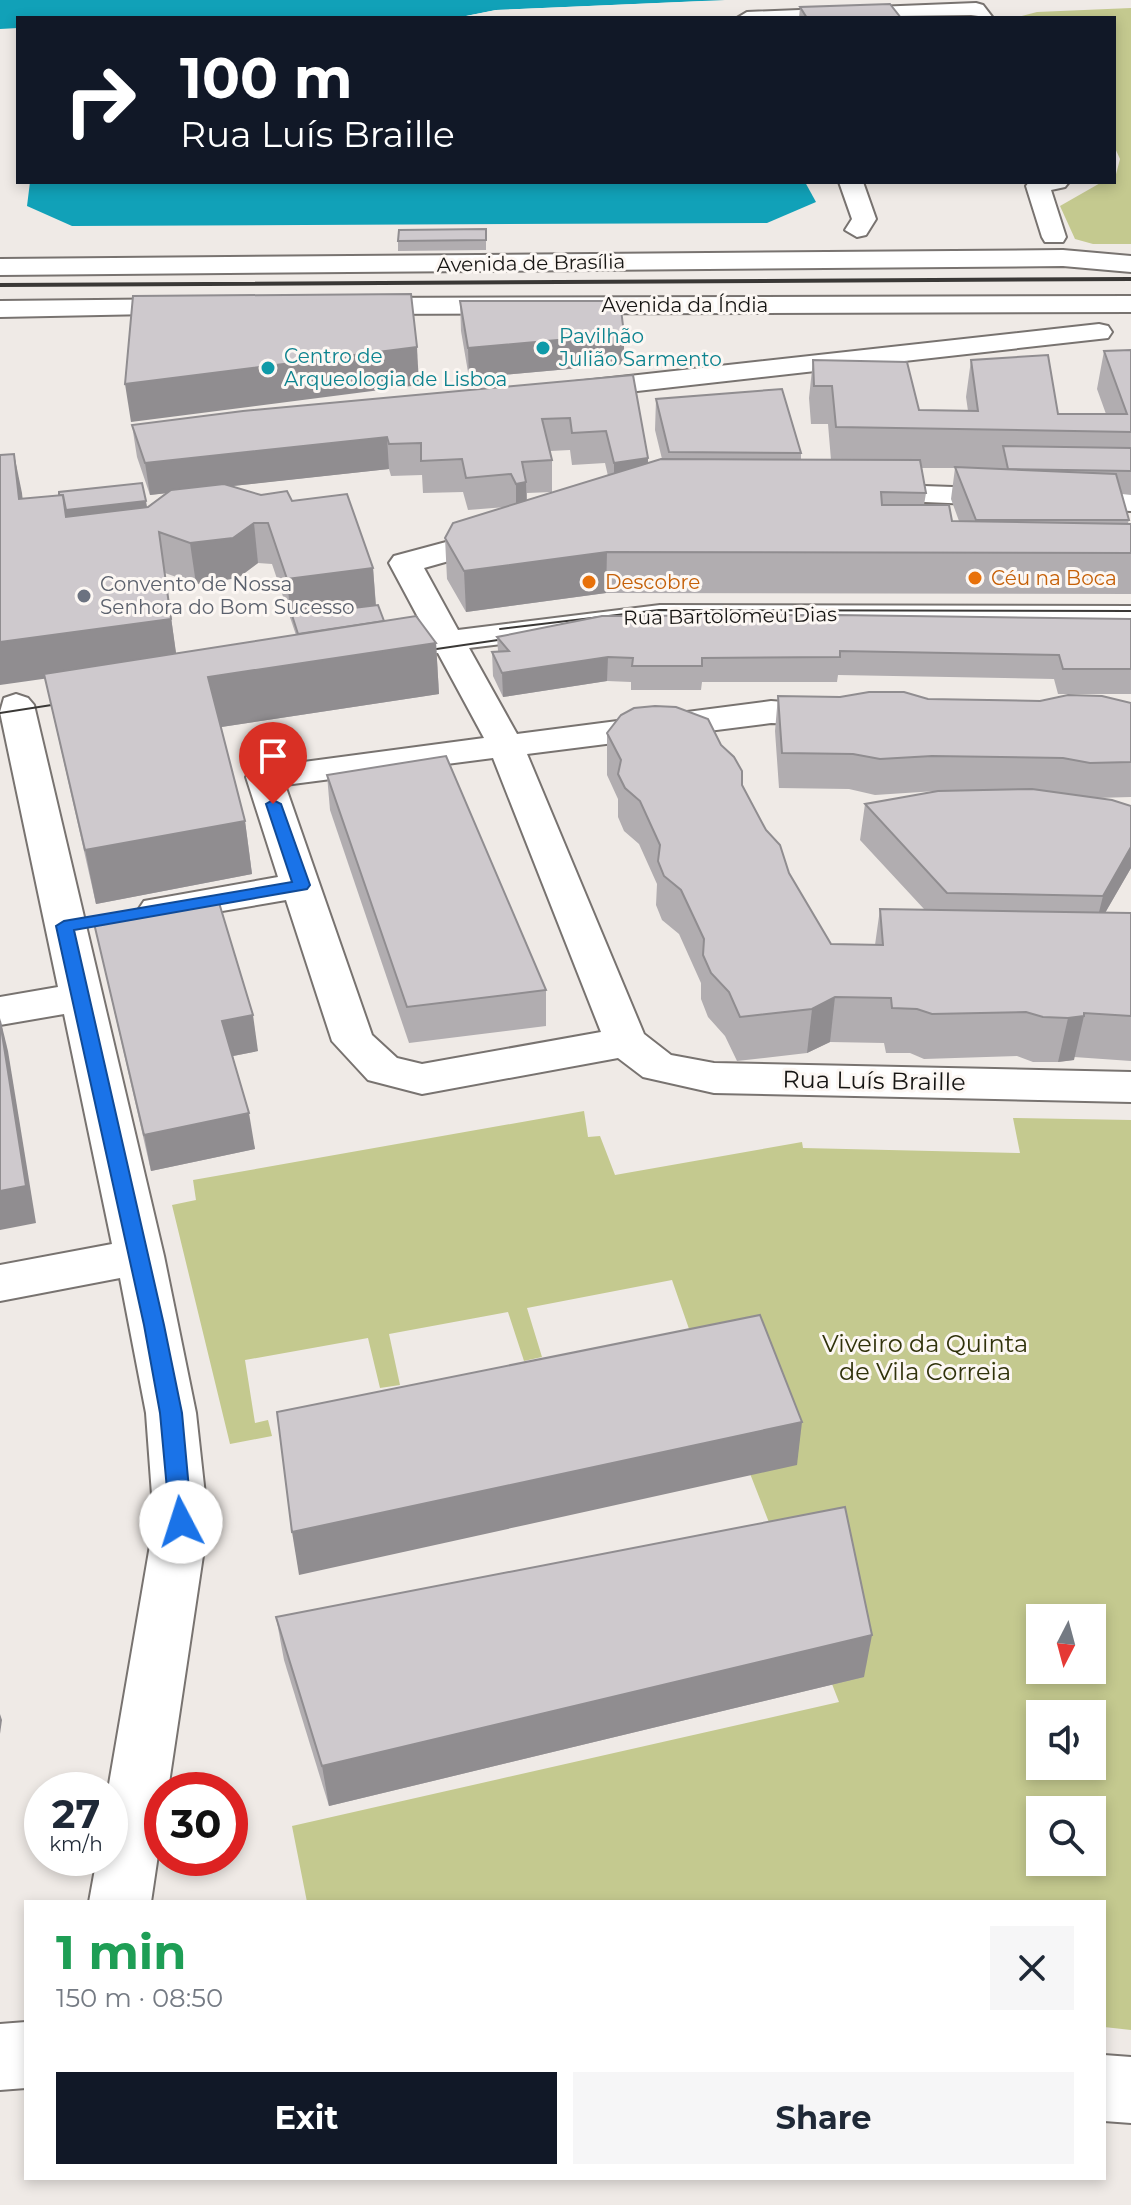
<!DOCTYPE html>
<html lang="en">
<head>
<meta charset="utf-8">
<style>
  body { margin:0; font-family:Montserrat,sans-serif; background:#f6f6f7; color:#1f2937; height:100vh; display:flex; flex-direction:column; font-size:30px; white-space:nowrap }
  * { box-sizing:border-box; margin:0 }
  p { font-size:26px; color:#747a83 }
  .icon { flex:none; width:44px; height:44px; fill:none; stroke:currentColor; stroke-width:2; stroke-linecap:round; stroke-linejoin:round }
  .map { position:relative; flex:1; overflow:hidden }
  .drawer { position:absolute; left:24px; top:1900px; width:1082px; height:280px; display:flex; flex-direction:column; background:#fff; border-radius:0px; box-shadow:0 4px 12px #0003 }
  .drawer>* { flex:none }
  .top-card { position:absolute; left:16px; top:16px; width:1100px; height:168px; border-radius:0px; box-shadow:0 4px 12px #0003; background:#111827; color:#fff; overflow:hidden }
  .needle { width:52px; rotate:186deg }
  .buttons { position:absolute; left:1026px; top:1604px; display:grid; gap:16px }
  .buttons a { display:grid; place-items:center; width:80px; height:80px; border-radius:0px; background:#fff; box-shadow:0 4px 12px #0003; font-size:40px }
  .speed { position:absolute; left:24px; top:1772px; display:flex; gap:16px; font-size:40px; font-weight:700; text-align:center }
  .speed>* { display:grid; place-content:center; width:104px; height:104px; border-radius:50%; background:#fff; box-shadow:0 4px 12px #0003; line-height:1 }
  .speed small { font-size:20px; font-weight:400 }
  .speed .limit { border:12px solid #d22; background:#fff; color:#111 }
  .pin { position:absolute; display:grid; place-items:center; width:68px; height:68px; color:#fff; margin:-82px -34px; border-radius:50% 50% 50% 0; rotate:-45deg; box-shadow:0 0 8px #0007 }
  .pin .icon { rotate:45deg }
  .me { position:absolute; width:88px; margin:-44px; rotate:355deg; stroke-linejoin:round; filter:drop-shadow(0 0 6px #0008) }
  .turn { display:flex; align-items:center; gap:28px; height:168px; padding:0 32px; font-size:36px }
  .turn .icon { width:104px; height:104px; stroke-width:2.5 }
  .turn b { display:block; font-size:56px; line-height:68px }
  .round { display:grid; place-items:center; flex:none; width:84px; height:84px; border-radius:0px; background:#f6f6f7 }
  .overview { display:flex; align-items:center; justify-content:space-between; height:136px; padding:0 32px }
  h1 { font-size:48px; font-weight:700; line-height:60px; color:#1e9e55 }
  .action { display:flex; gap:16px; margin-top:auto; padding:16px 32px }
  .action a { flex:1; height:92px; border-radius:0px; background:#111827; color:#fff; font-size:32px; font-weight:700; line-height:92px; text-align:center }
  .action a+a { background:#f6f6f7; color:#1f2937 }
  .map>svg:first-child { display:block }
  .green { fill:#c4c98f; fill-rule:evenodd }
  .water { fill:#11a1b8 }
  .pier { fill:#efeae6 }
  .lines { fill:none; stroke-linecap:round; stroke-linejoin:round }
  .minor-casing { stroke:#787370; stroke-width:4 }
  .major-casing { stroke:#787370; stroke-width:4 }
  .minor { fill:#fff; fill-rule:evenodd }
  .major { fill:#fff; fill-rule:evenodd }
  .tram { stroke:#3a3836; stroke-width:2 }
  .rail { stroke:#3a3836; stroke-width:4 }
  .wall { fill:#b1adb0; fill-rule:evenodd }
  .shaded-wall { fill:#908d90 }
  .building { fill:#cec9cd; stroke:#908d90; stroke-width:2 }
  .route { fill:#1a73e8; stroke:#114b97; stroke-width:2 }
  .culture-dot { fill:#0f9aa8; stroke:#fcf7f3; stroke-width:3 }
  .food-dot { fill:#e8710a; stroke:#fcf7f3; stroke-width:3 }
  .worship-dot { fill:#6b7280; stroke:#fcf7f3; stroke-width:3 }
  .labels { text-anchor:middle; stroke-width:6; stroke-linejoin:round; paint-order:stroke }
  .far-street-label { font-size:20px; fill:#161513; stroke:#fcf7f3 }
  .far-culture-label { font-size:20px; fill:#0d838f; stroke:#fcf7f3; text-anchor:start }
  .far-food-label { font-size:20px; fill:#c56008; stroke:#fcf7f3; text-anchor:start }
  .far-worship-label { font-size:20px; fill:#5b616d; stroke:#fcf7f3; text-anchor:start }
  .street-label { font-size:24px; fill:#161513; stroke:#fcf7f3 }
  .park-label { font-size:24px; fill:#30320b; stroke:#fcf7f3 }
</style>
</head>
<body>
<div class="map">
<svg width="1131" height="2205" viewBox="0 0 1131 2205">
  <rect width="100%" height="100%" fill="#efeae6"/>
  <!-- green -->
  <g class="green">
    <polygon points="1131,8 1131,244 1093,244 1075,239 1060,206 1102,182 1114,182 1120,159 1114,146 1114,18 1014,18 1037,12"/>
    <path d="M584 1111 588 1137 600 1136 615 1175 802 1142 803 1148 1020 1153 1013 1118 1131 1120V2030L1104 2027V1902H307L292 1826 839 1702 701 1348 696 1349 672 1280 527 1308 542 1357 524 1361 508 1312 389 1334 400 1385 380 1388 368 1338 245 1360 255 1423 268 1420 272 1436 230 1444 172 1205 196 1200 193 1180ZM1040 1618H1092V1670H1040ZM1040 1714H1092V1766H1040ZM1040 1810H1092V1862H1040Z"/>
  </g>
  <!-- water -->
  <g class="water">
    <polygon points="0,0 725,0 496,10 456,18 18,18 18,28 0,29"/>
    <polygon points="30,182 805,182 816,202 767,223 72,226 27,206"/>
  </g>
  <!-- pier -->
  <polygon class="pier" points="705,1 705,5 456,18 496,10"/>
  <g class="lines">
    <!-- minor casing -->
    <g class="minor-casing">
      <g id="minor">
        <polygon points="976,3 983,5 993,18 971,15 737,18 747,12"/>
        <polygon points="839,182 863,182 876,219 866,235 857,237 845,230 852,219"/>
        <polygon points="1029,182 1069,182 1065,187 1051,190 1066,237 1063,242 1045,242 1042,237 1026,186"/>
        <polygon points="1099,324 1108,326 1112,332 1108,338 575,398 565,396 561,390 565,384 575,382"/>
        <polygon points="866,484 1131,493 1131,511 855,499 851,493 855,487"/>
        <path d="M502 527 513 529 518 536 513 543 424 568 458 630 660 605 1131 606V626L660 625 469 648 517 734 771 701 849 707 855 714 849 721 837 725 771 723 527 754 644 1034 671 1055 714 1063 1131 1072V1102L714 1093 643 1077 618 1058 422 1094 368 1080 332 1041 286 900 158 922 144 919 138 910 144 901 278 877 246 777 251 769 484 738 438 653 410 652 405 645 410 638 427 634 389 563 394 556ZM493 758 601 1032 422 1064 397 1058 372 1035 285 785Z"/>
        <polygon points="16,694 28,698 34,705 164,1256 196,1413 208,1522 168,1790 162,1790 162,1828 151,1902 89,1902 97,1858 110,1858 108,1790 154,1522 146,1413 120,1278 0,1301 0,1265 112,1244 64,1014 0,1025 0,997 58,987 0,712 4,698"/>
        <polygon points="26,2022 26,2088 0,2090 0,2024"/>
        <polygon points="1104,2055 1131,2057 1131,2123 1104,2121"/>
      </g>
    </g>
    <!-- major casing -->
    <g class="major-casing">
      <g id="major">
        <polygon points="1063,250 1131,256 1131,272 1063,266 0,275 0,259"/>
        <polygon points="1131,296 1131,312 353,314 340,306 353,298"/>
        <polygon points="193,299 206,307 202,313 0,317 0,301"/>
      </g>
    </g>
    <!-- minor -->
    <use href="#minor" class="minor"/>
    <!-- major -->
    <use href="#major" class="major"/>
    <!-- tram -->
    <g class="tram">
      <polyline points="500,629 659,610 1131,611"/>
      <polyline points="416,652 519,637"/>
      <polyline points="0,713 71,702"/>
    </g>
    <!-- rail -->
    <polyline class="rail" points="0,285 1131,279"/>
  </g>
  <!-- wall -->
  <g class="wall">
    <polygon points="800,7 901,18 799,18"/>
    <polygon points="486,229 486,250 398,251 398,241"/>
    <polygon points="460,301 624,364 469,378 461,331"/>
    <path d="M1131 350V495L1122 494 1129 520 1128 523 1131 524V594L606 593 466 612 447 579 445 538 506 507 468 510 463 492 423 493 422 475 391 476 389 469 232 486 261 495 292 501 373 568 376 605 384 621 436 643 439 694 221 727 245 821 252 874 96 904 45 679 14 454 22 499 147 507 166 493 150 495 137 457 132 425 633 375 648 458V463L662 459 655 430 656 399 801 453V459L831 460 828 424H811L809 398 813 360 919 410 968 411 966 397 971 360 1058 414H1106L1097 389 1104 351ZM570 450 572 465 605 463 608 476 527 501V493L552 492V460L550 451ZM921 468H955L951 499 959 521H952L924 505 926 493ZM258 563 272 564 296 635 176 654 165 573 196 584 238 578Z"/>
    <polygon points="1131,619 1131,694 1058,694 1054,679 838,675 837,682 702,682 701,690 631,690 631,682 607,681 503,697 493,676 492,652 498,651 497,637"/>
    <polygon points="778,696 1131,703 1131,797 1096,798 1131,868 1105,913 1131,913 1131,1061 1074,1057 1074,1060 1058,1062 1033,1062 1017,1056 924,1059 910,1053 886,1053 884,1043 830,1042 807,1053 737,1061 725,1036 708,1017 701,999 701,983 679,934 662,920 656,905 657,884 639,844 624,831 618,817 618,799 607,775 607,733 742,785 789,873 831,944 875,945 880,909 924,909 860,840 865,804 936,791 875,795 849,789 779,788 775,731"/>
    <polygon points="327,775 546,990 546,1026 409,1043 330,810"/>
    <polygon points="93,919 258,1051 233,1056 255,1149 151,1171"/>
    <polygon points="276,1617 864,1677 329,1806 284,1660"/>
  </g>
  <!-- shaded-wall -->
  <g class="shaded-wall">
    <polygon points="624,334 624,364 469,378 468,348"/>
    <polygon points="417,347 419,385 131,422 125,384"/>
    <polygon points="387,437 389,469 150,495 145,463"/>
    <polygon points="14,454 22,493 27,539 19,499"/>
    <polygon points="648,458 647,490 614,496 614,463"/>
    <polygon points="526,482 527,515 516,516 516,484"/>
    <polygon points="146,501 148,513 68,522 61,510"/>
    <polygon points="254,523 258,563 238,578 196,584 190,543"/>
    <polygon points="159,532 177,660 0,685 0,642"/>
    <polygon points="607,552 606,593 466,612 464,571"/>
    <polygon points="373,568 376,609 291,612 291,620 287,579"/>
    <polygon points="436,643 439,694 215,728 208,677"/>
    <polygon points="608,657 607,681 503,697 502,673"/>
    <polygon points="245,821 252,874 96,904 85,850"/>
    <polygon points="1131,847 1131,868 1094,932 1103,896"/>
    <polygon points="835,997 830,1042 807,1053 812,1009"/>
    <polygon points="253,1015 258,1051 228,1057 222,1021"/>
    <polygon points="1084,1016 1074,1060 1058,1062 1068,1018"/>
    <polygon points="0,1018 8,1051 36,1223 0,1230"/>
    <polygon points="249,1113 255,1149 151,1171 144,1135"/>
    <polygon points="802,1422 797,1465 299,1575 292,1532"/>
    <polygon points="872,1635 864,1677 329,1806 322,1766"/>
    <polygon points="0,1714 2,1720 0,1734"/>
  </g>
  <!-- building -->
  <g class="building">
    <polygon points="890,4 901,18 807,18 800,7"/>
    <polygon points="486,229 486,240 398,241 399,230"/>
    <polygon points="411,294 417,347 125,384 133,296"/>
    <polygon points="460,301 620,301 624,334 468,348"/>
    <polygon points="1131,350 1131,432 836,427 832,386 814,386 813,360 907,362 919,410 978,411 971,360 1048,355 1058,414 1127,414 1104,351"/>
    <polygon points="633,375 648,458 614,463 606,431 572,433 570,418 542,419 552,460 522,462 526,482 516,484 511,474 466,478 462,459 421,461 421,443 389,444 387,437 145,463 132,425 243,411"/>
    <polygon points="782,389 801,453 669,452 656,399"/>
    <polygon points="1003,446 1131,448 1131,471 1008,469"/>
    <polygon points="14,454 19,499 63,495 66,517 148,507 171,490 224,484 261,495 287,491 292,501 347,494 373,568 287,579 268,523 254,523 233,538 190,543 159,532 171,619 0,642 0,455"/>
    <polygon points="661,459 920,460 926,493 881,492 882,505 949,505 952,521 1131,524 1131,553 607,552 464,571 445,538 453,523"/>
    <polygon points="955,467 1116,474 1129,520 976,520"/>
    <polygon points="142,483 146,501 66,510 63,495 59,495 59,492"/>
    <polygon points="345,605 346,609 378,605 384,621 298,634 291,612"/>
    <polygon points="835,615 1131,619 1131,669 1063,669 1059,655 840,651 840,657 702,658 702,666 632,666 633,658 608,657 502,673 492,652 509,651 497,637 602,616"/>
    <polygon points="416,616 436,643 208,677 245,821 85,850 44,674"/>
    <polygon points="869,692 904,692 928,699 1040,701 1068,695 1102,696 1131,703 1131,762 1090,763 1063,758 932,756 880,759 853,754 782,753 778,696 840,697"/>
    <polygon points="655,706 676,707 708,719 721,745 734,757 742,771 742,785 766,830 780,845 789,873 831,944 883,945 880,909 1131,913 1131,1016 1084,1013 1084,1016 1068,1018 1043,1017 1026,1012 932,1014 917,1009 892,1008 891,998 835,997 812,1009 740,1017 729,992 711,973 703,955 704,939 681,890 664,876 658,861 660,845 640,801 625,788 618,774 621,760 607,733 621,715 634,708"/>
    <polygon points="446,756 546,990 407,1007 327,775"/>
    <polygon points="1032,789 1112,800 1131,806 1131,847 1103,896 947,893 865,804 938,791"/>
    <polygon points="217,896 253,1015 222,1021 249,1113 144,1135 93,919"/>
    <polygon points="0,1021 26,1186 0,1191"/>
    <polygon points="760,1315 802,1422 292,1532 277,1412"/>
    <polygon points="845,1507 872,1635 322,1766 276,1617"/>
  </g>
  <!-- route -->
  <polygon class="route" points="273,800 281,804 310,885 307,889 74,930 164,1325 182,1413 192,1522 188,1528 173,1528 170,1522 160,1413 144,1325 56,926 64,921 292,882 266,804"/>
  <!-- markers -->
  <g class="culture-dot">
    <circle cx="543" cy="348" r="8"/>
    <circle cx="268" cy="368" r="8"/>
  </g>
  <g class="food-dot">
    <circle cx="975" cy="578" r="8"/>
    <circle cx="589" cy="582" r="8"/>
  </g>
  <circle class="worship-dot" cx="84" cy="596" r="8"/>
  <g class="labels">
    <!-- far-street labels -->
    <g class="far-street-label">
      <text transform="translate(531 263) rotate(-1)" y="7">Avenida de Brasília</text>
      <text x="685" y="312">Avenida da Índia</text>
      <text transform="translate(730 616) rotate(-1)" y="7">Rua Bartolomeu Dias</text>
    </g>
    <!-- far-culture labels -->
    <g class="far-culture-label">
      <text x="559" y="343">Pavilhão<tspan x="559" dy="23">Julião Sarmento</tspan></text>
      <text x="284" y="363">Centro de<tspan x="284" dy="23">Arqueologia de Lisboa</tspan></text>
    </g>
    <!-- far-food labels -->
    <g class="far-food-label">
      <text x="991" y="585">Céu na Boca</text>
      <text x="605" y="589">Descobre</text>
    </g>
    <!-- far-worship labels -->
    <g class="far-worship-label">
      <text x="100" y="591">Convento de Nossa<tspan x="100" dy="23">Senhora do Bom Sucesso</tspan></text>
    </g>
    <!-- street labels -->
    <g class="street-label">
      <text transform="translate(874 1081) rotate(1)" y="8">Rua Luís Braille</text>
    </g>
    <!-- park labels -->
    <g class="park-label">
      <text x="925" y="1352">Viveiro da Quinta<tspan x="925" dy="28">de Vila Correia</tspan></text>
    </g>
  </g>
</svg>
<div class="buttons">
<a><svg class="needle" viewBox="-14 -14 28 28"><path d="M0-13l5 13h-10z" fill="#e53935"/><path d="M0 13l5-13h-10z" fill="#747a83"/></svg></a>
<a><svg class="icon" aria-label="sound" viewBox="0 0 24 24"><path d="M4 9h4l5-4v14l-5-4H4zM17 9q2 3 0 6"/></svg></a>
<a><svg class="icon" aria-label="search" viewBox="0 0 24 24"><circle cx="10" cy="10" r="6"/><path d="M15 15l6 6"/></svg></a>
</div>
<div class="speed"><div>27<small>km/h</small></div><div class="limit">30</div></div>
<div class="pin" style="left:273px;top:804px;background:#d93025"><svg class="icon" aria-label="arrive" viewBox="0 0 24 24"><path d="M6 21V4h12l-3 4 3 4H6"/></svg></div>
<svg class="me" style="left:181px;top:1522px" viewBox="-20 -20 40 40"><circle r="19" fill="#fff"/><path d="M0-13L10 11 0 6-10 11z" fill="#1a73e8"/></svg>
<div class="top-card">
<div class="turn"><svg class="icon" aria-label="right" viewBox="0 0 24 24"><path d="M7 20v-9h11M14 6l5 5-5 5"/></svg><div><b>100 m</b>Rua Luís Braille</div></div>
</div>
<section class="drawer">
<div class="overview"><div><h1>1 min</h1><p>150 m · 08:50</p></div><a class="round"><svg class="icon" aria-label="close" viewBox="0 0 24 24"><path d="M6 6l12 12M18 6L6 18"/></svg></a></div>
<div class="action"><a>Exit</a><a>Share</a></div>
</section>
</div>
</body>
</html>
